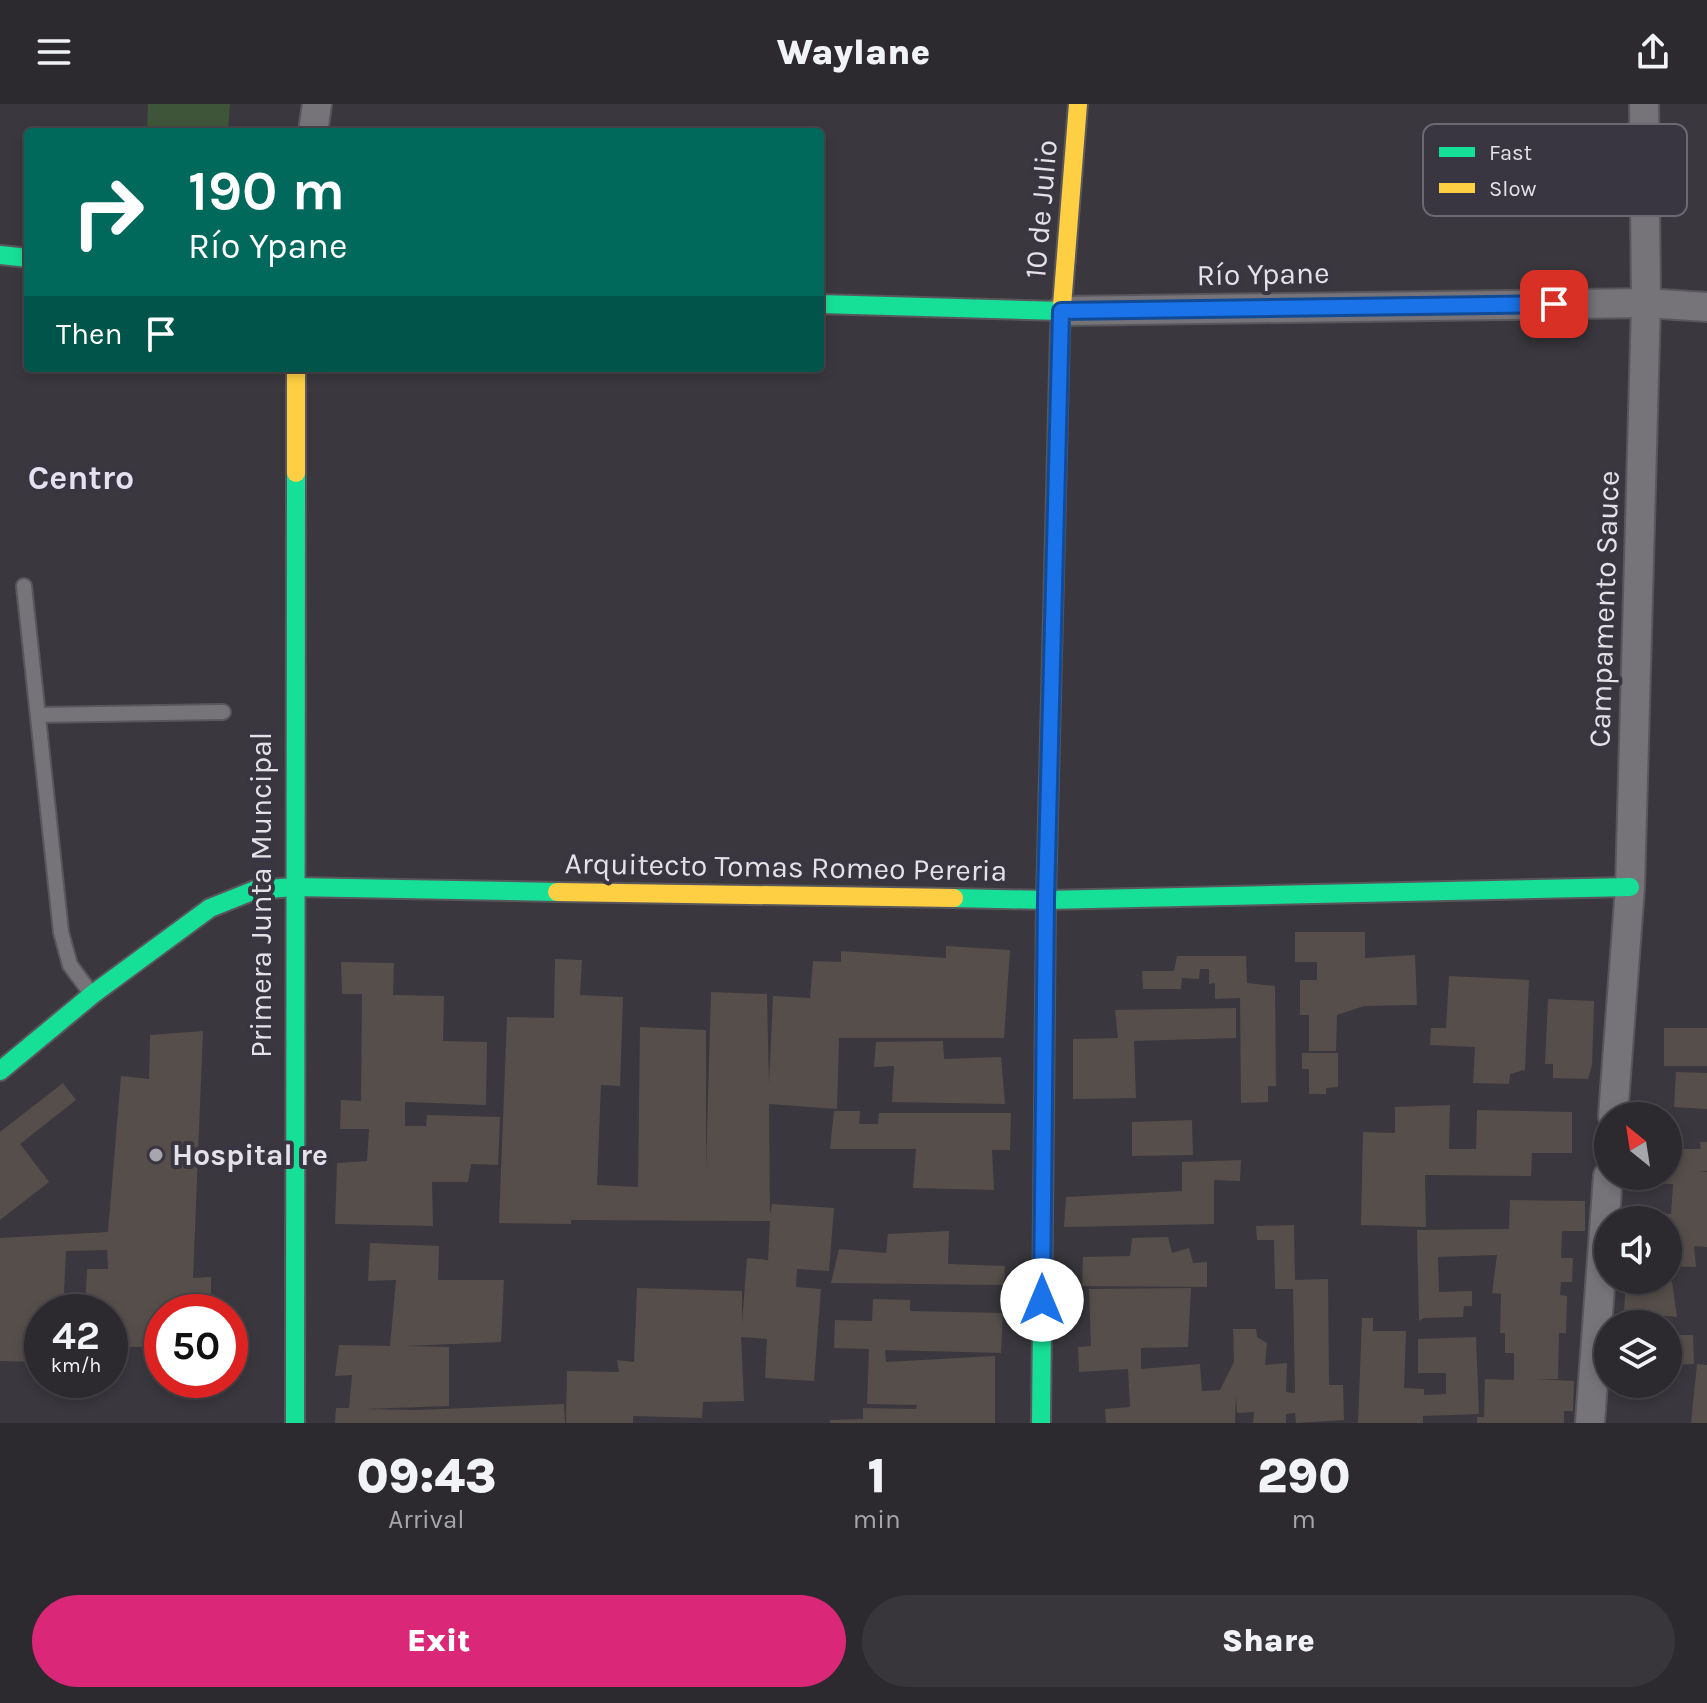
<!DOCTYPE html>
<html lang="en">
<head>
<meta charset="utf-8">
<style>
  body { margin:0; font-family:Karla,sans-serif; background:#38363a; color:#f1f3f6; height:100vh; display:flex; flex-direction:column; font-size:30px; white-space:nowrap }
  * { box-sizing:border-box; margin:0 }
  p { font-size:26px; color:#a6a7aa }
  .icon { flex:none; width:44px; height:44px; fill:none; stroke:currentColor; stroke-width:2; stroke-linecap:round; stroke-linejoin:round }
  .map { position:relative; height:1319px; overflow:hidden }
  .sheet { display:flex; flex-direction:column; background:#2c2a2e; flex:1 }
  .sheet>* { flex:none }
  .guide { position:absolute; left:24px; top:24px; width:800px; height:244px; border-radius:8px; box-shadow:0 4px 12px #0003,0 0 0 2px #48464a; background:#00695c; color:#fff; overflow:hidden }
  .needle { width:52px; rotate:330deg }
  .fabs { position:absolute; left:1594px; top:998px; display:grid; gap:16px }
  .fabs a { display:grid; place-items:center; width:88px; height:88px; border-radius:50%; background:#2c2a2e; box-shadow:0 4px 12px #0003,0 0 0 2px #48464a; font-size:40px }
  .speed { position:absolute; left:24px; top:1190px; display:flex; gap:16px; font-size:40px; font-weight:700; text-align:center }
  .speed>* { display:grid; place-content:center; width:104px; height:104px; border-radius:50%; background:#2c2a2e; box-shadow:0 4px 12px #0003,0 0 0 2px #48464a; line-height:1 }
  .speed small { font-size:20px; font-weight:400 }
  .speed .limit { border:12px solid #d22; background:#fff; color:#111 }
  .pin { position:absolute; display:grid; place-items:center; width:68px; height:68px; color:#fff; margin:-34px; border-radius:16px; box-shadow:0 4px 12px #0006 }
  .me { position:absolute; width:88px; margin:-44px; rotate:0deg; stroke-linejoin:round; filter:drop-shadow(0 0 6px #0008) }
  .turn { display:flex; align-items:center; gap:28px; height:168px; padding:0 32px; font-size:36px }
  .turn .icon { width:104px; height:104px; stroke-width:2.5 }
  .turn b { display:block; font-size:56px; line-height:68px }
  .then { display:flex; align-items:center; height:76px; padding:0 32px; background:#0003; gap:16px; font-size:30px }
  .eta { display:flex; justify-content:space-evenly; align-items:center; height:136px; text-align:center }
  .eta b { font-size:48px; font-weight:800; line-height:56px }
  .action { display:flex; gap:16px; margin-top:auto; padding:16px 32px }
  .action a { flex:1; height:92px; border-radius:48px; background:#db2777; color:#fff; font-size:32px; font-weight:800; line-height:92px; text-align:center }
  .action a+a { background:#38363a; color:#f1f3f6 }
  header { display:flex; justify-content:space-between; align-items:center; height:104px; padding:0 32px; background:#2c2a2e; font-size:36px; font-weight:800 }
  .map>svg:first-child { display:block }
  .green { fill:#3e5539 }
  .building { fill:#554e4a }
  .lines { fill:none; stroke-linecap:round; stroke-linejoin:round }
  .lane-casing { stroke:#59575c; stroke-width:18 }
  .street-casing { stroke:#59575c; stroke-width:32 }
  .fast-casing { stroke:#59575c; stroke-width:22 }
  .slow-casing { stroke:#59575c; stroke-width:22 }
  .lane { stroke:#767479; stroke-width:14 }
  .street { stroke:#767479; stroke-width:28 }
  .fast { stroke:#16e098; stroke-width:18 }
  .slow { stroke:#ffcf43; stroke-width:18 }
  .route-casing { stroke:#114b97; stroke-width:20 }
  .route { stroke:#1a73e8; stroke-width:14 }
  .poi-dot { fill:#a8a6ad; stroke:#393541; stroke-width:3 }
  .labels { text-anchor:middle; stroke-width:8; stroke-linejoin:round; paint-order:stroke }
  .street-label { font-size:30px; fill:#e4e1e9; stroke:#393541 }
  .poi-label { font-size:30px; font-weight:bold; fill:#e4e1e9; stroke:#393541; text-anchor:start }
  .quarter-label { font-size:34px; font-weight:bold; fill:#e5e1f0; stroke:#393541 }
  .key { fill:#393541; stroke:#6c6973; stroke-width:2 }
  .key-label { font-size:22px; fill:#e4e1e9 }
</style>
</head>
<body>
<header><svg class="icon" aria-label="menu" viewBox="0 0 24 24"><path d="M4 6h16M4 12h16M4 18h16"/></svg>Waylane<svg class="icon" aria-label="share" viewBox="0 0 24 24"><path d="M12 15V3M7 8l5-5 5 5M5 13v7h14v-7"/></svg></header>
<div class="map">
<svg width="1707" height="1319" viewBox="0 0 1707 1319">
  <rect width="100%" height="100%" fill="#3a383e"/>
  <!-- green -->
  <polygon class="green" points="148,0 230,0 228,28 147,28"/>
  <!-- building -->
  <g class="building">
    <polygon points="1295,828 1365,828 1365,854 1415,851 1417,901 1364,902 1337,911 1336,947 1309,947 1309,911 1300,911 1300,876 1317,876 1317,858 1295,858"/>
    <polygon points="946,842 1010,846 1004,934 839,934 837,1005 769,1000 770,1110 772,1100 834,1104 829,1167 797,1165 796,1183 821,1185 814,1277 765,1274 767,1235 741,1233 744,1297 703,1298 702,1314 633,1312 633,1319 566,1319 567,1267 619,1268 617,1256 634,1258 637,1184 742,1187 742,1220 747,1154 768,1156 770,1117 571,1116 571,1120 499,1119 507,913 554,914 555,855 582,856 580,891 623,893 620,982 601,981 597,1081 638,1083 640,923 706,926 706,1065 711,888 767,890 769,980 773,892 810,894 813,857 841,858 841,847 946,854"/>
    <polygon points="1177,852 1246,852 1247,879 1275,882 1276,982 1268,982 1268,998 1241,999 1240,894 1215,895 1215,879 1209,880 1209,865 1200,865 1199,875 1182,874 1181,885 1143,885 1142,867 1174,867"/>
    <polygon points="341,858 394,859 393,891 444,892 443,937 487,938 486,1001 405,998 405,1022 426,1022 427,1011 500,1013 498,1061 471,1060 468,1078 432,1078 433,1122 335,1120 337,1059 367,1057 369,1025 340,1025 341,996 361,997 362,890 342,890"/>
    <polygon points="1449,872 1529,876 1525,966 1510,970 1509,980 1473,979 1475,943 1430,941 1431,924 1446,924"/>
    <polygon points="1548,895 1594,897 1592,961 1588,975 1553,974 1553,960 1545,960"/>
    <polygon points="1236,904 1236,934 1134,937 1136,994 1073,995 1073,935 1118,934 1115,906"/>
    <rect x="1664" y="924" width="43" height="38"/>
    <polygon points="203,927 193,1174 211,1173 211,1208 162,1208 162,1243 110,1243 110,1208 85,1208 87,1165 108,1165 107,1146 66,1147 63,1208 42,1208 42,1258 0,1257 0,1134 108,1128 121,972 149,975 150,931"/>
    <polygon points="943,937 944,955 1001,953 1005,1000 892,998 894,962 874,963 876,938"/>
    <polygon points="1302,949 1338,949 1338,983 1326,984 1326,990 1309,990 1309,965 1302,965"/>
    <polygon points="1676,968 1707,969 1707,1005 1674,1003"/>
    <polygon points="63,979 76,996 20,1040 49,1078 0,1116 0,1028"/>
    <polygon points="1450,1001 1449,1045 1476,1045 1477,1006 1572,1008 1572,1049 1532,1049 1531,1072 1425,1071 1426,1123 1361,1121 1363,1028 1395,1029 1395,1003"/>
    <polygon points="834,1007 860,1007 859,1020 878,1020 879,1009 1011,1009 1010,1046 992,1046 994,1086 913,1084 916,1045 830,1045"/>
    <polygon points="1192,1016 1193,1051 1132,1052 1132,1018"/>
    <polygon points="1700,1038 1707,1038 1707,1067 1697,1068 1707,1068 1707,1143 1694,1142 1696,1163 1668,1162 1668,1116 1665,1116 1666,1110 1671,1110 1673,1080 1642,1079 1642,1072 1668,1072 1668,1045 1701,1045"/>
    <polygon points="1241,1056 1240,1077 1214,1076 1214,1120 1064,1123 1066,1093 1182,1087 1182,1058"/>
    <polygon points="1510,1096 1585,1097 1585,1127 1562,1127 1561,1154 1573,1154 1572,1178 1561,1178 1560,1191 1567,1192 1566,1229 1559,1229 1558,1275 1535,1275 1574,1277 1573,1307 1564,1307 1564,1319 1477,1319 1477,1313 1484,1313 1485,1275 1514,1276 1514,1249 1505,1249 1505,1229 1500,1229 1501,1190 1492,1189 1497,1151 1438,1153 1439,1188 1472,1187 1472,1202 1464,1202 1463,1213 1424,1214 1419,1217 1417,1126 1509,1125"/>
    <polygon points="1294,1121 1295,1176 1328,1175 1329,1281 1343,1281 1344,1316 1296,1319 1295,1309 1286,1310 1286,1319 1253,1319 1254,1308 1237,1309 1236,1291 1235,1319 1106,1319 1105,1305 1130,1303 1128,1265 1079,1268 1078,1243 1091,1242 1089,1185 1191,1184 1188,1243 1141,1244 1141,1265 1200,1260 1202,1287 1220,1286 1234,1258 1233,1225 1256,1225 1257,1233 1267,1239 1265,1261 1287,1259 1286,1288 1295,1289 1293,1185 1275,1185 1274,1136 1257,1136 1256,1122"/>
    <polygon points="949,1127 948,1160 1005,1162 1004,1181 831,1179 839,1145 886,1149 888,1130"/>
    <polygon points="1168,1133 1172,1149 1189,1144 1193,1159 1207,1158 1207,1183 1082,1182 1083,1153 1130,1152 1132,1134"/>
    <polygon points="370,1139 439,1142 438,1176 504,1176 501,1238 405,1242 449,1243 449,1302 365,1305 416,1306 564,1300 565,1319 335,1319 336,1304 349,1304 352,1271 335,1272 339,1241 390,1242 396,1176 368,1177"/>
    <polygon points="1626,1178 1672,1178 1677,1213 1656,1211 1655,1220 1623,1220"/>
    <polygon points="873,1195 910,1196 910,1207 1003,1209 1001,1249 885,1246 886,1258 995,1252 995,1319 830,1319 830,1316 863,1315 863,1304 916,1305 917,1301 867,1300 869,1245 834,1244 835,1216 872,1217"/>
    <polygon points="1362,1214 1373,1214 1373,1227 1406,1227 1404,1284 1424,1285 1424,1291 1446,1290 1446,1269 1418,1269 1418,1235 1476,1233 1479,1310 1423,1312 1423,1319 1358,1319"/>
    <polygon points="1668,1231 1693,1231 1694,1260 1668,1261"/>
    <polygon points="1697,1260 1707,1261 1707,1319 1691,1319"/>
  </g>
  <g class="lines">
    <!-- lane casing -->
    <g class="lane-casing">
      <g id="lane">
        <polyline points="24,482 61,828 70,861 90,888"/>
        <polyline points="38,611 223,608"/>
      </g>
    </g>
    <!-- street casing -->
    <g class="street-casing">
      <g id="street">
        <polyline points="313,28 317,0"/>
        <polyline points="1061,207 1646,199 1707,203"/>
        <polyline points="1613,1012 1630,783 1646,199 1644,0"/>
        <polyline points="1590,1319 1608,1072"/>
      </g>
    </g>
    <!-- fast casing -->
    <g class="fast-casing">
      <g id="fast">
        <polyline points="0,151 28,154"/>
        <polyline points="820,200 1061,207"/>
        <polyline points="954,794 1046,796 1630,783"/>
        <polyline points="0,967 93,890 210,804 255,786 294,783 557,788"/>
        <polyline points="295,1319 296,369"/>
        <polyline points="1041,1319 1046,796 1060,227"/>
      </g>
    </g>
    <!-- slow casing -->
    <g class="slow-casing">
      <g id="slow">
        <polyline points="1060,227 1078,0"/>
        <polyline points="296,369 296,264"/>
        <polyline points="557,788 954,794"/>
      </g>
    </g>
    <!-- lane -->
    <use href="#lane" class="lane"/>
    <!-- street -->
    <use href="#street" class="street"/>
    <!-- fast -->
    <use href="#fast" class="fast"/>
    <!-- slow -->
    <use href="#slow" class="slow"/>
  </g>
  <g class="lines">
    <!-- route casing -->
    <g class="route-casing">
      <polyline id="route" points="1042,1196 1046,796 1061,207 1554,200"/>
    </g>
    <!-- route -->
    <use href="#route" class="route"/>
  </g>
  <!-- markers -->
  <circle class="poi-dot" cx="156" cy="1051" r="8"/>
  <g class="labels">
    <!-- street labels -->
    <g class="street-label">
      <text transform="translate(1041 105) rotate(-85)" y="10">10 de Julio</text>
      <text transform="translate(1263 170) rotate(-1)" y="10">Río Ypane</text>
      <text transform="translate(1604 505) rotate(-88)" y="10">Campamento Sauce</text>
      <text transform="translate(786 763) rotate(1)" y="10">Arquitecto Tomas Romeo Pereria</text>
      <text transform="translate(261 791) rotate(-90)" y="10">Primera Junta Muncipal</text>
    </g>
    <!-- poi labels -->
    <g class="poi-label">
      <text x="172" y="1061">Hospital re</text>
    </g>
    <!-- quarter labels -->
    <g class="quarter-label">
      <text x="81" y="385">Centro</text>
    </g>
  </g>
  <!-- legend -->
  <rect x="1423" y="20" width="264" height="92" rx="12" class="key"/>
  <rect x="1439" y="43" width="36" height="10" fill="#16e098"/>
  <rect x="1439" y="79" width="36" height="10" fill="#ffcf43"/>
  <g class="key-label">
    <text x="1489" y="56">Fast</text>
    <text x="1489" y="92">Slow</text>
  </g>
</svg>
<div class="fabs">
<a><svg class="needle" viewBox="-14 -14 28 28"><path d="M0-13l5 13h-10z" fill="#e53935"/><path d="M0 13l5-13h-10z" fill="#a6a7aa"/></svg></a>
<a><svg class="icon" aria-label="sound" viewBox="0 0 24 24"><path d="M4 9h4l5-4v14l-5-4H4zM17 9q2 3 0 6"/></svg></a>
<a><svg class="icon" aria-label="layers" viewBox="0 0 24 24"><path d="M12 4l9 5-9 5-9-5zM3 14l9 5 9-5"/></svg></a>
</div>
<div class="speed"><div>42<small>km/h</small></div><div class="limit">50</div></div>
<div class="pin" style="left:1554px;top:200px;background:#d93025"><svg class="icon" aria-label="arrive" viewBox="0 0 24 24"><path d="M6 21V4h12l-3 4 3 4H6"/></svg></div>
<svg class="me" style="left:1042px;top:1196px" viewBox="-20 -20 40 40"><circle r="19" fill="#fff"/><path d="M0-13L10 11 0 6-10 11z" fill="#1a73e8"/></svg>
<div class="guide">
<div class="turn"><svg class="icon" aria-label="right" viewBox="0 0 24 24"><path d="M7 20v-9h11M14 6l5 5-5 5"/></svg><div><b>190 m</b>Río Ypane</div></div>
<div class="then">Then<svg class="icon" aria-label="arrive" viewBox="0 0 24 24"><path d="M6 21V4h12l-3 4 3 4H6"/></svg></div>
</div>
</div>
<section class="sheet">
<div class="eta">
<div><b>09:43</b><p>Arrival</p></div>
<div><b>1</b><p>min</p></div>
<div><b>290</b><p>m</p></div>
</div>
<div class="action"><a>Exit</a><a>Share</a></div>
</section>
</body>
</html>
